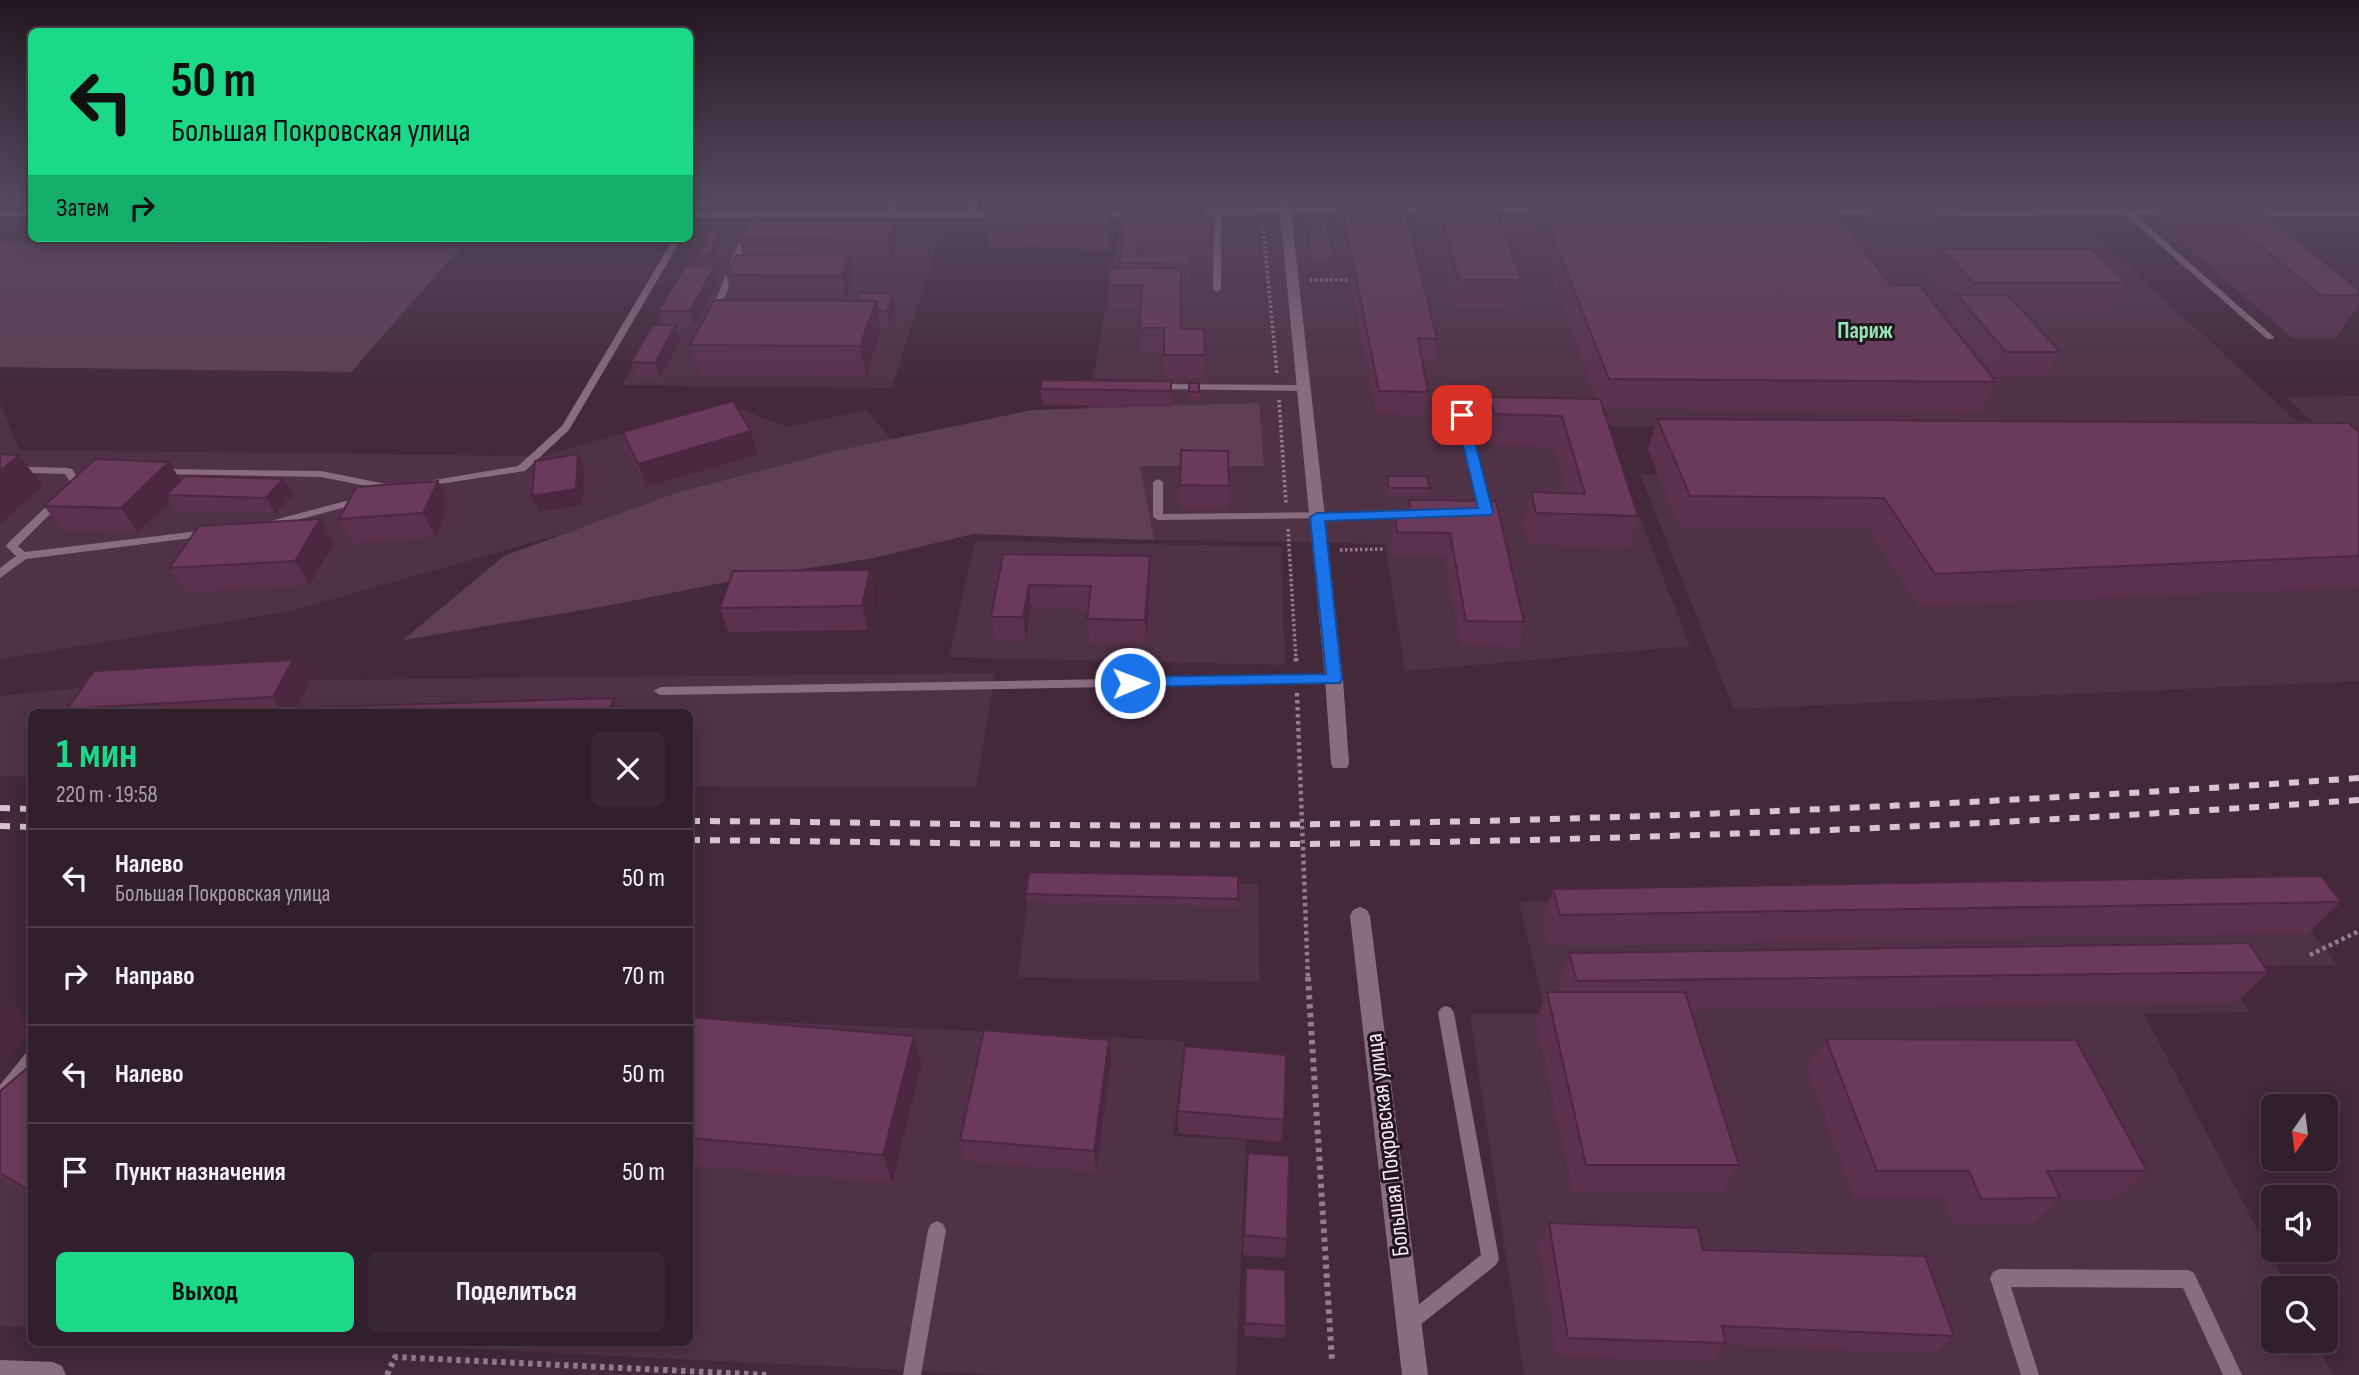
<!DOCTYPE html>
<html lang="ru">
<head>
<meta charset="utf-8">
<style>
  body { margin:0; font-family:"Sofia Sans Condensed",sans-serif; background:#3a2734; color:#f1f3f6; height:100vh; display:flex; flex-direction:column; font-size:26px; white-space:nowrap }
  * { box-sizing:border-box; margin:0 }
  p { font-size:23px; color:#a8a2a9 }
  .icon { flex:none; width:38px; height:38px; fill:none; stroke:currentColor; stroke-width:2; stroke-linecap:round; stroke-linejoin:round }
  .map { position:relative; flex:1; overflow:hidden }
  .drawer { position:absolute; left:28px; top:709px; width:665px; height:637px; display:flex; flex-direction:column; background:#321f2c; border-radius:10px; box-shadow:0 4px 18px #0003,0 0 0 2px #4d3d48 }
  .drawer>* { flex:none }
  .banner { position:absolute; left:28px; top:28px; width:665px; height:214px; border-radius:10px; box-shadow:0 4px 18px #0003,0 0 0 2px #4d3d48; background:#1bd988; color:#111; overflow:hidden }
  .needle { width:46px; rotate:194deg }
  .buttons { position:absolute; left:2261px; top:1094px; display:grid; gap:14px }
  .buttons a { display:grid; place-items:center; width:77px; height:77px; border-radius:10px; background:#321f2c; box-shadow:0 4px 18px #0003,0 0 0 2px #4d3d48; font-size:35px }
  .pin { position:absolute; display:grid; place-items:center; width:60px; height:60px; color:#fff; margin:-30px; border-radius:14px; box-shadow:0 4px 10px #0006 }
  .me { position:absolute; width:77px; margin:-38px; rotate:89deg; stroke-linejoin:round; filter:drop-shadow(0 0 5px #0008) }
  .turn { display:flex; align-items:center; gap:24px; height:147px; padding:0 28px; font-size:32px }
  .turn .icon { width:91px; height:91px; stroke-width:2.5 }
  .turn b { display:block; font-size:49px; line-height:60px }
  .then { display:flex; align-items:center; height:66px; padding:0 28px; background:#0003; gap:14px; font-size:26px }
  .round { display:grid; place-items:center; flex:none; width:74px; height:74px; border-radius:10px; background:#3a2734 }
  .overview { display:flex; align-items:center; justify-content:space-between; height:119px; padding:0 28px }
  h1 { font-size:42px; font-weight:700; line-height:52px; color:#1bd988 }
  .action { display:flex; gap:14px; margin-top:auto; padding:14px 28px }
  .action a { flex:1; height:80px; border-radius:10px; background:#1bd988; color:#111; font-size:28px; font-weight:700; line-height:80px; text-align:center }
  .action a+a { background:#3a2734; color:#f1f3f6 }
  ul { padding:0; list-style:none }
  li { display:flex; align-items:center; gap:21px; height:98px; padding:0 28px; border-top:2px solid #4d3d48 }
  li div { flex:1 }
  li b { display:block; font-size:26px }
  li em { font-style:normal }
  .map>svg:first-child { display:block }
  .built { fill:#503246 }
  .green { fill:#603f55 }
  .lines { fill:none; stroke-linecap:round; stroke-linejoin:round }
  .path-far2 { stroke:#937d8b; stroke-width:3.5; stroke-dasharray:2.5 2.5; stroke-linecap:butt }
  .path-far1 { stroke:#937d8b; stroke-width:4.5; stroke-dasharray:3.5 3.5; stroke-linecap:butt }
  .path { stroke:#937d8b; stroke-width:6; stroke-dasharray:4.5 4.5; stroke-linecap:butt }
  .lane { fill:#896c7f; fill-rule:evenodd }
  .street { fill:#896c7f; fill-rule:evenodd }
  .secondary { fill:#896c7f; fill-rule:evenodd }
  .rail { stroke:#d7c5d0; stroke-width:6; stroke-dasharray:10 10; stroke-linecap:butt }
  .wall { fill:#5c314e }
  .shaded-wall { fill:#4b2840 }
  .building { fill:#6b395b; stroke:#4b2840; stroke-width:2 }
  .route { fill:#1a73e8; stroke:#114b97; stroke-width:2 }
  .labels { text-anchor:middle; stroke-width:6; stroke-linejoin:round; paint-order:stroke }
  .far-district-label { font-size:23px; font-weight:bold; fill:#97e4b6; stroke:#22161e }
  .near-street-label { font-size:24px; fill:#f7e6f0; stroke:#22161e }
</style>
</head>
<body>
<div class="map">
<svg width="2359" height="1375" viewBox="0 0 2359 1375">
  <rect width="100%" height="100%" fill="#43293a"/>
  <!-- built -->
  <g class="built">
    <polygon points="1303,214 2074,216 2313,436 1604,426 1690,646 1405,671 1385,544 1066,538 1121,217"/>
    <polygon points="713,230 941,232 892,388 622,385"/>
    <polygon points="2359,396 2359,465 2286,397"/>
    <polygon points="0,403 19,450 542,456 726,404 787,427 866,410 892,440 291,611 0,659"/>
    <polygon points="1640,474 2359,488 2359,681 1734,709"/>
    <polygon points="975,541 1281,547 1285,665 949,657"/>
    <polygon points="995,673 976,787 690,786 690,712 32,712 31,777 0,776 0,696 138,682"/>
    <polygon points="1030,880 1258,884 1260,982 1018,977"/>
    <polygon points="2282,892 2337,965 2220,967 2250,1012 2144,1014 2288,1288 2273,1288 2273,1340 2315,1341 2333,1375 1524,1375 1470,1014 1546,1014 1519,902"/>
    <polygon points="690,1018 1185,1041 1173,1136 1246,1140 1236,1375 1006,1375 330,1342 690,1342"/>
    <polygon points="31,1095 31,1328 0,1326 0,1133"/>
  </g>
  <!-- green -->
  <g class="green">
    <polygon points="1307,216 1324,216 1331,258 1313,258"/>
    <polygon points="0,242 460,248 351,372 0,367"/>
    <polygon points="1259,403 1264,466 1140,466 1154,540 973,534 874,558 751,577 606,606 403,640 504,556 676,493 840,450 1033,410"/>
  </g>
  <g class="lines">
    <!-- path-far2 -->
    <g class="path-far2">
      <polyline points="1263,226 1277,374"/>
      <polyline points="1310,280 1351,280"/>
      <polyline points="1279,400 1286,503"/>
      <polyline points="1288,529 1296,660"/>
      <polyline points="1340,550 1385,549"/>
    </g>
    <!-- path-far1 -->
    <g class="path-far1">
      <polyline points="1296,658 1296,664"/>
      <polyline points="1297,693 1308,979"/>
      <polyline points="2310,955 2359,931"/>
    </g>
    <!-- path -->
    <g class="path">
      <polyline points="1308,977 1332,1361"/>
      <polyline points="387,1375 395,1357 769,1375"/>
    </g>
    <!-- lane -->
    <g class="lane">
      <polygon points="890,199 898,199 893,216 889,218 885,216"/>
      <polygon points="971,199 979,199 977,215 973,217 969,215"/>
      <polygon points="2031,211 2177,211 2177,215 2135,215 2274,337 2273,339 2267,339 2126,215 2031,215"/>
      <polygon points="2242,211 2359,212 2359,216 2245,215 2242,215"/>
      <polygon points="1214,212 1221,214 1221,289 1217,292 1213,289"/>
      <polygon points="744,230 751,232 723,301 731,304 727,307 715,306 714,304"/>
      <polygon points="674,238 682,238 569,430 525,471 419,487 419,483 423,482 518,466 562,426"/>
      <polygon points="1157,384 1303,385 1308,388 1303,391 1154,389 1152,387"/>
      <polygon points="1462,412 1467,415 1491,512 1486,515 1477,514 1476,512 1480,509 1457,415"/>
      <polygon points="0,466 68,468 72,469 81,483 18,546 25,552 207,530 212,533 207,536 26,559 0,578 0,568 16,556 6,546 7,544 71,483 65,474 0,472"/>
      <polygon points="162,469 321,471 391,485 396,488 391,491 321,477 158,474 158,470"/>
      <polygon points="1158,479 1163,482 1163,514 1420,511 1425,514 1420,517 1158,520 1153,517 1153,482"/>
      <polygon points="361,497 366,500 365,502 263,529 258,526 259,524"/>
      <polygon points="1334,675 1340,679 1334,683 660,695 654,691 660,687"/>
      <polygon points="1446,1006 1451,1008 1454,1013 1499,1259 1496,1265 1415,1329 1409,1332 1403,1329 1400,1323 1403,1317 1481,1255 1438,1013 1441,1008"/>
      <polygon points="32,1051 32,1070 6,1102 0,1104 0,1085 26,1053"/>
      <polygon points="937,1221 943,1224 946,1230 921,1375 903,1375 928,1230 931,1224"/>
      <polygon points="1999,1269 2188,1270 2194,1273 2242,1375 2223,1375 2183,1288 2011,1287 2039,1375 2021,1375 1990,1278 1993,1272"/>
    </g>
    <!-- street -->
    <g class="street">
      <polygon points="1279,199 1290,199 1290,206 1443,207 1449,210 1443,213 1291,212 1343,679 1349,763 1347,768 1333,768 1331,763 1325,679 1280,213 1184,217 1178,214 1184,211 1279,206"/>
      <polygon points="1555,207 1559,208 1559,212 1474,213 1468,210 1474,207"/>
      <polygon points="0,210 32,211 32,217 0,216"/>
      <polygon points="1806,210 2034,210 2040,213 2034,216 1810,215 1806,214"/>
      <polygon points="1149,211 1153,212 1153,216 1089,218 1083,215 1089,212"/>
      <polygon points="690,212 1012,212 1018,215 1012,218 690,218"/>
      <polygon points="1360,907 1367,910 1370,916 1428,1375 1402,1375 1350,916 1353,910"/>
    </g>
    <!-- secondary -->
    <polygon class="secondary" points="0,1360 53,1362 62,1366 66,1375 0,1375"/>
    <!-- rail -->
    <g class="rail">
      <polyline points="0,808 32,809"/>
      <path d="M690 821C877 822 1065 827 1252 825 1622 821 1990 804 2359 778"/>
      <polyline points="0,826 32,827"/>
      <path d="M690 840C894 842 1098 846 1303 844 1655 840 2007 825 2359 800"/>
    </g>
  </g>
  <!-- wall -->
  <g class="wall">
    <polygon points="720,199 862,199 861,202 720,202"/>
    <polygon points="907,199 956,199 955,204 907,204"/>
    <polygon points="1171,199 1206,199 1206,221 1212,221 1210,263 1190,263 1190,286 1181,286 1181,329 1205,355 1205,378 1164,378 1164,351 1140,351 1141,307 1110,307 1109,285 1120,268 1120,263 1162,213 1171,213"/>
    <polygon points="1422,199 1453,199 1452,207 1464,207 1465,199 1485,199 1485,207 1496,212 1530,212 1532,199 1824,199 1891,285 1996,382 1980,413 1604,409 1638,516 1629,548 1529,545 1524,524 1531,492 1567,494 1555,447 1488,445 1484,427 1490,397 1597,399 1539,246 1509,246 1521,280 1515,310 1454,309 1434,235 1436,221 1420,220 1419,216"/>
    <polygon points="2166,199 2243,199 2359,290 2359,304 2336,338 2292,338 2155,219"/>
    <polygon points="1341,204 1437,339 1433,361 1422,361 1428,392 1424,415 1377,414 1339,225"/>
    <polygon points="1873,207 1936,215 1930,229 1875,230 1868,221"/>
    <polygon points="1111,210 1111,231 1109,250 1083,250 1083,247 1019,246 1019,249 988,249 986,227"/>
    <polygon points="894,220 898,242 891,262 851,262 854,278 846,298 732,298 726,275 743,256 739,239"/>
    <polygon points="246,238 355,238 349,243 248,242"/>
    <polygon points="722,241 711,261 700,261 698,254"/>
    <polygon points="1942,249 2126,283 2110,312 2024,312 2060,352 2047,375 1994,375 1947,317 1953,305 1930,278"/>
    <polygon points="715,266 718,281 694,326 677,326 681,340 660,378 636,378 631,362 663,325 659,311"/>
    <polygon points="893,293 896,308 890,326 881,326 881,330 866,376 699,375 690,345 856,300"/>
    <polygon points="1171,381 1171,407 1042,405 1040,389"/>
    <rect x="1189" y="383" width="10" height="17"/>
    <polygon points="1657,419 2357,431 2359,428 2359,587 1918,606 1869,529 1680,527 1648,450"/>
    <polygon points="623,432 758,455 646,487 631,456"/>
    <polygon points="169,462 180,480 293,495 275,514 176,511 170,501 138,532 62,530 44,506"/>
    <polygon points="1387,476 1430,488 1428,496 1388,496 1386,484"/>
    <polygon points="438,481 449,504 436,537 353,543 339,519"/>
    <polygon points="1180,485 1229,486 1228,510 1180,509"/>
    <polygon points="1409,500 1496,501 1524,622 1518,647 1461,645 1445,557 1394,556 1392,540 1395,516 1406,516"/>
    <polygon points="320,519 334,543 310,585 186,592 169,568"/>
    <polygon points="1003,554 1150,556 1150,581 1146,644 1089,643 1087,619 1088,610 1031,609 1026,642 995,641 991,617"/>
    <polygon points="870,570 875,594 867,630 728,632 720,608"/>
    <polygon points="293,660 310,684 294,712 70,712 67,709"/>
    <polygon points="1553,889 2341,902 2308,933 1549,946 1542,920"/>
    <polygon points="1026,894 1238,899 1238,907 1027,902"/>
    <polygon points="1569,953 2268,972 2236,1002 1691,1010 1739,1165 1721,1193 1573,1192 1536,1022 1547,992 1560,992 1558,983"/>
    <polygon points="690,1017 922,1065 892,1183 690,1165"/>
    <polygon points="1826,1039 2147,1171 2115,1199 2060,1199 2030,1225 1954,1226 1943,1198 1854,1198 1807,1069"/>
    <polygon points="1111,1063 1096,1172 965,1161 960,1140"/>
    <polygon points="32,1064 32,1196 0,1177 0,1091"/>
    <polygon points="1178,1111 1284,1120 1281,1142 1178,1133"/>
    <polygon points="1248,1153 1287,1239 1284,1258 1243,1255"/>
    <polygon points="1549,1223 1703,1250 1954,1336 1933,1354 1724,1345 1711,1362 1557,1356 1539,1243"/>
    <polygon points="1246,1268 1286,1326 1284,1338 1244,1336"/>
  </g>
  <!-- shaded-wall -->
  <g class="shaded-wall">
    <polygon points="1111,210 1111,231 1109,250 1108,228"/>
    <polygon points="894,220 898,242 891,262 887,240"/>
    <polygon points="1018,224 1019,246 1019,249 1017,228"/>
    <polygon points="720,233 722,241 711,261 709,254"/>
    <polygon points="347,238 355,238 349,243"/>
    <polygon points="850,256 854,278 846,298 842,276"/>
    <polygon points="715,266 718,281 694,326 690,311"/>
    <polygon points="893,293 896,308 890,326 887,311"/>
    <polygon points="876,301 881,330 866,376 860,346"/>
    <polygon points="676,325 681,340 660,378 655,363"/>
    <polygon points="751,431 758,455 646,487 638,464"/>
    <polygon points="578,454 584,470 583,505 539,512 532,496"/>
    <polygon points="19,455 43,486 0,524 0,471"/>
    <polygon points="169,462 184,486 166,495 170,501 138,532 121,508"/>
    <polygon points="283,479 293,495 275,514 266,498"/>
    <polygon points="438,481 449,504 436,537 423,513"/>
    <polygon points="320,519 334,543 310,585 295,561"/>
    <polygon points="1150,556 1150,581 1146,644 1145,620"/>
    <polygon points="870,570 875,594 867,630 862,606"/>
    <polygon points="1029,585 1031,609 1026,642 1023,617"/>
    <polygon points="293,660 310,684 294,712 283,712 273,697"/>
    <polygon points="614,698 620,712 608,712"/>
    <polygon points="0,998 32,1025 32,1031 0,1066"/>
    <polygon points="914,1036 922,1065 892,1183 883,1155"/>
    <polygon points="1109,1040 1111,1063 1096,1172 1094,1151"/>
  </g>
  <!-- building -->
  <g class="building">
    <rect x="1171" y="199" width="35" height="7"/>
    <polygon points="1466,199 1485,199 1486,201 1467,201"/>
    <polygon points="1538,199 1824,199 1891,285 1919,285 1996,382 1609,379"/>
    <polygon points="2203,199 2243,199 2359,290 2359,295 2320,295"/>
    <polygon points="1404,203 1437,339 1418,338 1428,392 1379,391 1341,204"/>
    <polygon points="1126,204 1162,204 1162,213 1200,213 1200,221 1212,221 1211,242 1138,241 1137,254 1190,254 1190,264 1120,263"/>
    <polygon points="1438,207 1495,207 1521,280 1459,280"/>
    <polygon points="1873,207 1928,207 1936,215 1880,215"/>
    <polygon points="991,209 1111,210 1108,228 1082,228 1082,225 1018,224 1017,228 986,227"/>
    <polygon points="1496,212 1535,212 1542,232 1503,232"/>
    <polygon points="750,219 894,220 887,240 739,239"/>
    <polygon points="710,233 720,233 709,254 698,254"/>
    <polygon points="1942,249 2091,249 2126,283 1973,283"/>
    <polygon points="737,255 850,256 842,276 726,275"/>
    <polygon points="685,266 715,266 690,311 659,311"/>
    <polygon points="1110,268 1181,268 1181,329 1204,329 1205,355 1164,355 1164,328 1140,328 1142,285 1109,285"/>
    <polygon points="859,293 893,293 887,311 878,311 876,301 856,300"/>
    <polygon points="1957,295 2008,295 2060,352 2006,352"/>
    <polygon points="714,300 876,301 860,346 690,345"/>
    <polygon points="653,325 676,325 655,363 631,362"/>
    <polygon points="1042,380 1171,381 1171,391 1040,389"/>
    <rect x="1189" y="383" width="10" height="9"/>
    <polygon points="1490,397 1600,399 1638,516 1536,513 1531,492 1585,494 1562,416 1494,414"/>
    <polygon points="733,401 751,431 638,464 623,432"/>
    <polygon points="1657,419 2349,423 2359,432 2359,556 1935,574 1884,498 1690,496"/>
    <polygon points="1181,450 1228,451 1229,486 1180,485"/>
    <polygon points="0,454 19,455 0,471"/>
    <polygon points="578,454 576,489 532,496 535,461"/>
    <polygon points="95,459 169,462 121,508 44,506"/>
    <polygon points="185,476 283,479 266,498 166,495"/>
    <polygon points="1387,476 1427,476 1430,488 1389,488"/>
    <polygon points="438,481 423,513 339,519 356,487"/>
    <polygon points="1409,500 1496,501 1524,622 1466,621 1450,533 1397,532 1395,516 1411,516"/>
    <polygon points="320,519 295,561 169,568 199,526"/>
    <polygon points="1003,554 1150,556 1145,620 1087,619 1091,586 1029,585 1023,617 991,617"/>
    <polygon points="870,570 862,606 720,608 733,571"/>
    <polygon points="293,660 273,697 67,709 94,671"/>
    <polygon points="614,698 608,712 323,712 326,707"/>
    <polygon points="1029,872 1238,876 1238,899 1026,894"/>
    <polygon points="2321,876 2341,902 1560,915 1553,889"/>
    <polygon points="2249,943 2268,972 1577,981 1569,953"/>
    <polygon points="1547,992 1685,992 1739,1165 1586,1165"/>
    <polygon points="690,1017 914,1036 883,1155 690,1138"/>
    <polygon points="984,1030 1109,1040 1094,1151 960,1140"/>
    <polygon points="1826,1039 2076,1040 2147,1171 2047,1171 2060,1198 1981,1199 1969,1171 1877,1171"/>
    <polygon points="1185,1046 1286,1055 1284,1120 1178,1111"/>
    <polygon points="32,1064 32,1192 0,1173 0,1091"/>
    <polygon points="1248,1153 1289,1156 1287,1239 1244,1235"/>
    <polygon points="1549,1223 1698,1228 1703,1250 1925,1256 1954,1336 1722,1326 1726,1343 1568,1338"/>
    <polygon points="1246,1268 1285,1270 1286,1326 1245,1323"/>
  </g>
  <!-- sky -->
  <linearGradient id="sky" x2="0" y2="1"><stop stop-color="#251720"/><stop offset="0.51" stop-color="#554960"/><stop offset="1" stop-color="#554960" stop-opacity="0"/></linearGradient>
  <rect width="2359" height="392" fill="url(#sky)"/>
  <!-- route -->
  <polygon class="route" points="1462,411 1468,415 1493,512 1491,515 1325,521 1342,679 1340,683 1125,687 1122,683 1125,679 1130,677 1326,674 1310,517 1317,513 1478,508 1456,415"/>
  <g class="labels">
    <!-- far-district labels -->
    <g class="far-district-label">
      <text x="1865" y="338">Париж</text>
    </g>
    <!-- near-street labels -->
    <g class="near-street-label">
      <text transform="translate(1387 1145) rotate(-97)" y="8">Большая Покровская улица</text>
    </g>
  </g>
</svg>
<div class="buttons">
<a><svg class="needle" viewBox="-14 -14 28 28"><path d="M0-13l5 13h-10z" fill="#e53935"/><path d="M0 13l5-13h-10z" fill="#a8a2a9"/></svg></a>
<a><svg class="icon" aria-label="sound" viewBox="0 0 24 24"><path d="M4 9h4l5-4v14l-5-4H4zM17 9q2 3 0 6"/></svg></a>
<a><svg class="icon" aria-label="search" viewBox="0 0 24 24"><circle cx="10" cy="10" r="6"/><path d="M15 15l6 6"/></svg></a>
</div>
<div class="pin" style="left:1462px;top:415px;background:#d93025"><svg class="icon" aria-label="arrive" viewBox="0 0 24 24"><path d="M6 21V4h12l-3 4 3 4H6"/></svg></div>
<svg class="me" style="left:1130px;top:683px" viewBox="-20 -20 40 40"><circle r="17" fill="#1a73e8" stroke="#fff" stroke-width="3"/><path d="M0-11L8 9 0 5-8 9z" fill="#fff"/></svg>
<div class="banner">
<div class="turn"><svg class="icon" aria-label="left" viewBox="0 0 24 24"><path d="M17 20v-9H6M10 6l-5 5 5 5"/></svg><div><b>50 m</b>Большая Покровская улица</div></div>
<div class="then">Затем<svg class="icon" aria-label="right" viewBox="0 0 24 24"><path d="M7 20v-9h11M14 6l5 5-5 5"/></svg></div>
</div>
<section class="drawer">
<div class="overview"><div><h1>1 мин</h1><p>220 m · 19:58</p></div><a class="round"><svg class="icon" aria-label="close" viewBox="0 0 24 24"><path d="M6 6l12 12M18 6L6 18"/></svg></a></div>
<ul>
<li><svg class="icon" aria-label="left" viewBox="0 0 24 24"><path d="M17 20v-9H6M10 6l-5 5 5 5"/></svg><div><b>Налево</b><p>Большая Покровская улица</p></div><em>50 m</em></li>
<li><svg class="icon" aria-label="right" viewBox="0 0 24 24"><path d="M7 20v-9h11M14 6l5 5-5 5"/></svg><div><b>Направо</b></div><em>70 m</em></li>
<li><svg class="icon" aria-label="left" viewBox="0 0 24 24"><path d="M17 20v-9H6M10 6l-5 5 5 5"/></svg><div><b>Налево</b></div><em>50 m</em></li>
<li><svg class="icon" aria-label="arrive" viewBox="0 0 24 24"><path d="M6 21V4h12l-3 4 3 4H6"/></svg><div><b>Пункт назначения</b></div><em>50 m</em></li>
</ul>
<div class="action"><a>Выход</a><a>Поделиться</a></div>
</section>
</div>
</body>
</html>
